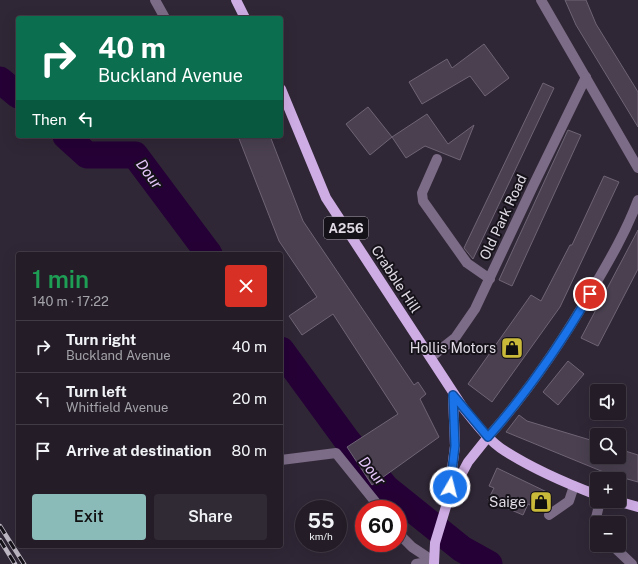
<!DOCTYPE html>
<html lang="en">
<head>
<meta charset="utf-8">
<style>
  body { margin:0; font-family:"Public Sans",sans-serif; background:#302a34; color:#f1f3f6; height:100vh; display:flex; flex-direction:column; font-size:15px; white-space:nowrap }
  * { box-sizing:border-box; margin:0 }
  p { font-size:13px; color:#a3a2a8 }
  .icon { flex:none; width:22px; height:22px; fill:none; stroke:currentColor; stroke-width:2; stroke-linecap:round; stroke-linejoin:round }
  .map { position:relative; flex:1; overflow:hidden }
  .side { position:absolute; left:16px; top:252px; width:267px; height:296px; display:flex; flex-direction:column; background:#241d28; border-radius:4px; box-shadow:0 4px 16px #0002,0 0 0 1px #413b45 }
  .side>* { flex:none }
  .hud { position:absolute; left:16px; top:16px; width:267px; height:122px; border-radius:4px; box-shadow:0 4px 16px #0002,0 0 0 1px #413b45; background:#0b6e4f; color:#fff; overflow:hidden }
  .controls { position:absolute; left:590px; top:384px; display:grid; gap:8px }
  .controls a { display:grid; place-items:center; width:36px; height:36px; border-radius:4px; background:#241d28; box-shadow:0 4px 16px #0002,0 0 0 1px #413b45; font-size:20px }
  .speed { position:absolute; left:295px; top:500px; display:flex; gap:8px; font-size:20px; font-weight:700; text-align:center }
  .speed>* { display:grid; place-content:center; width:52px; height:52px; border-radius:50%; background:#241d28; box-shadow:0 4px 16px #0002,0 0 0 1px #413b45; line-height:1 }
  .speed small { font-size:10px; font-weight:400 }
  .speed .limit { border:6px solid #d22; background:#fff; color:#111 }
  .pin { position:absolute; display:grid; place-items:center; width:34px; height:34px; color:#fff; margin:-17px; border:2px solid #fff; border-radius:50%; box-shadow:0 1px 4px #0007 }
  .me { position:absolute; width:44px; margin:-22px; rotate:8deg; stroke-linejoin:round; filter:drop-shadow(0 0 3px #0008) }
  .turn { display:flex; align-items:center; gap:14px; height:84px; padding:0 16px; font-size:18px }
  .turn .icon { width:52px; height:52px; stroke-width:2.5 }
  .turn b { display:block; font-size:28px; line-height:34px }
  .then { display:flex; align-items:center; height:38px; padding:0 16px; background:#0003; gap:8px; font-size:15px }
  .round { display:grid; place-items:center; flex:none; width:42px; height:42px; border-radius:4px; background:#302a34 }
  .overview { display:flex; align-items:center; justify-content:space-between; height:68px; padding:0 16px }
  h1 { font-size:24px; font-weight:600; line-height:30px; color:#1e9e55 }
  .button { display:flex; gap:8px; margin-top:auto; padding:8px 16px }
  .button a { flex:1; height:46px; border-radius:4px; background:#8bbbb9; color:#111; font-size:16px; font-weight:600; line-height:46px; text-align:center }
  .button a+a { background:#302a34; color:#f1f3f6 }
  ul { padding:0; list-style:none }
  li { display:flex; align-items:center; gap:12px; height:52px; padding:0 16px; border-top:1px solid #413b45 }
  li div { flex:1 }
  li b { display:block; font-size:15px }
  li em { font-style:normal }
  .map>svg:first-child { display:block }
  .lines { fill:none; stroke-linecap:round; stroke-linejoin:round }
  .river { stroke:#250036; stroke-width:27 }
  .building { fill:#4a4050; stroke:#6e6475 }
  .minor { stroke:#7c6c87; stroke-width:10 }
  .major { stroke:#ceace4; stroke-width:10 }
  .rail-casing { stroke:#bdb8c3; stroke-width:4.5 }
  .rail { stroke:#161219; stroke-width:3; stroke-dasharray:9; stroke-linecap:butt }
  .route-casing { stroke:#114b97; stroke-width:10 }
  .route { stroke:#1a73e8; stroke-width:7 }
  .labels { text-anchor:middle; stroke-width:4; stroke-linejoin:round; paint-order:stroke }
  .shield { fill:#161219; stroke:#a39fa8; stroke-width:1 }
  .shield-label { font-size:13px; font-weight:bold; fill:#e0dbe5 }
  .street-label { font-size:14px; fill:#e0dbe5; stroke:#161219 }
  .poi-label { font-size:14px; fill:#e0dbe5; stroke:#161219; text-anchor:end }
  .water-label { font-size:15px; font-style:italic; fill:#e6c7fb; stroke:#161219 }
</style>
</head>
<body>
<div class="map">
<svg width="638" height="564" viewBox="0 0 638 564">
  <rect width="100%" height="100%" fill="#302736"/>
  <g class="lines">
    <!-- river -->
    <g class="river">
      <polyline points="0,80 18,95"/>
      <polyline points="66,136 87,155 135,155 209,254"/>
      <polyline points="281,350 346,439 386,488 462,549 489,564"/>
    </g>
  </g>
  <!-- building -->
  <g class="building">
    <polygon points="565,0 586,0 596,24 638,92 638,127 576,25"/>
    <polygon points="484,44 509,78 485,96 470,76 422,104 409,82 447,59 452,68"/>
    <polygon points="543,83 554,88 473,259 464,248"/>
    <polygon points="368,107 392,137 370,155 346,124"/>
    <polygon points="427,114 448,144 474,125 460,160 425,146 406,158 392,137"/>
    <polygon points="568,130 581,135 512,286 499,280"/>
    <polygon points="238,136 270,136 303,221 414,385 418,382 426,394 420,399 439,437 372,485 347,447 398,414 333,314 302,335 289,316 317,297 279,241"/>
    <polygon points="604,176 619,182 560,307 492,402 468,384 531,295 541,301 570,245 572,245"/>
    <polygon points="638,230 638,269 598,346 581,338"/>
    <polygon points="568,361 584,374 558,405 543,392"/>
    <polygon points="519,415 527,421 597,442 597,457 619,457 619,449 638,455 638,482 606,473 506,432"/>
    <polygon points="497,468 551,494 547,503 538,509 528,504 523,515 488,500 494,488 489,486"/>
  </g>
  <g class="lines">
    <!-- minor -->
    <g class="minor">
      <polyline points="155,0 165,18"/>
      <polyline points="541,0 638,168"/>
      <polyline points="437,159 422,193 423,201 467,263 490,279"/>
      <polyline points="431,357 455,338 475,309 533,186 586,77"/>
      <path d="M488 437C528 392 562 342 592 290 609 261 626 232 638 200"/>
      <polyline points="281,460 336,453 381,509"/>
      <polyline points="549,515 569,501 574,486"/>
      <polyline points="597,524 596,518 600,501"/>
      <polyline points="398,533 412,547 433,561"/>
      <polyline points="612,545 632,564"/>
      <polyline points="416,564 433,561"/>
    </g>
    <!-- major -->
    <g class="major">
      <polyline points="236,0 245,18"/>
      <path d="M281 89 326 198 464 409C476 424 489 441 505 451 530 467 568 484 597 495"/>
      <polyline points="451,494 468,462 488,437"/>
      <polyline points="617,501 638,507"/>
      <polyline points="434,564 435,543 448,500 455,446 453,395"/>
    </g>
    <!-- rail casing -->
    <g class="rail-casing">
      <g id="rail">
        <polyline points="0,526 24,564"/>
        <polyline points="0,540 15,564"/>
      </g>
    </g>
    <!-- rail -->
    <use href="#rail" class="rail"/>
  </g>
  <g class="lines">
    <!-- route casing -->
    <g class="route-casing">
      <path id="route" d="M450 487 455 446 453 395 488 437C527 393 560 345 590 294"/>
    </g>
    <!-- route -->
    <use href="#route" class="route"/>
  </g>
  <!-- icons -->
  <defs>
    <g id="shop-square" transform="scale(1.15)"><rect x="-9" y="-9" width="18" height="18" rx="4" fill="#caba39" stroke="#161219"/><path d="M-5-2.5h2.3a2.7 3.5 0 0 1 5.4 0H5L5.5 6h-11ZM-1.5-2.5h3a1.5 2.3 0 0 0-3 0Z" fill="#111"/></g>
  </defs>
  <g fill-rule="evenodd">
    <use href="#shop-square" x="512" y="348"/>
    <use href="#shop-square" x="541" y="502"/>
  </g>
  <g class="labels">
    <!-- shield labels -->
    <rect class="shield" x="324" y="217" width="44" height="22" rx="3"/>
    <g class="shield-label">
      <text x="346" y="233">A256</text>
    </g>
    <!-- street labels -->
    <g class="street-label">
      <text transform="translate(503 217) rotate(-65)" y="5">Old Park Road</text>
      <text transform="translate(396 279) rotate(57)" y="5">Crabble Hill</text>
    </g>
    <!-- poi labels -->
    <g class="poi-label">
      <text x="496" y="353">Hollis Motors</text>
      <text x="526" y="507">Saige</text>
    </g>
    <!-- water labels -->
    <g class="water-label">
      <text transform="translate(149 174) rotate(53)" y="5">Dour</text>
      <text transform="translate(372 471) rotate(50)" y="5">Dour</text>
    </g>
  </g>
</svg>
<div class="controls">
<a><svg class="icon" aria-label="sound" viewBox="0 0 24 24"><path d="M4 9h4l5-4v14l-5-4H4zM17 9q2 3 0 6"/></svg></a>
<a><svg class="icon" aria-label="search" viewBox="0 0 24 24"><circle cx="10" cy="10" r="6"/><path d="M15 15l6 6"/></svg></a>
<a>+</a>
<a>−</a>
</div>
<div class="speed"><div>55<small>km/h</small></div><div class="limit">60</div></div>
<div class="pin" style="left:590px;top:294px;background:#d93025"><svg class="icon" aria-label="arrive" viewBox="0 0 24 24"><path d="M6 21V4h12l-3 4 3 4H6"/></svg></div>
<svg class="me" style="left:450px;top:487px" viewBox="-20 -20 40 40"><circle r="17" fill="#1a73e8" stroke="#fff" stroke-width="3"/><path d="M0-11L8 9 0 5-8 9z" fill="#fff"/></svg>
<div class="hud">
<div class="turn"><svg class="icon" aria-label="right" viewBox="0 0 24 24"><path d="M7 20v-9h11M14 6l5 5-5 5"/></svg><div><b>40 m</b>Buckland Avenue</div></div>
<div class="then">Then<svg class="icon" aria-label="left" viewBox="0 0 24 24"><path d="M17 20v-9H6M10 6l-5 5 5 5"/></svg></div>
</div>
<section class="side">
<div class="overview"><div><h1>1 min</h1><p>140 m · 17:22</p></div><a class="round" style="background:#d93025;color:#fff"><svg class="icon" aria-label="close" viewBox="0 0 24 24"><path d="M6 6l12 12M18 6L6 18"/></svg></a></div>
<ul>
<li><svg class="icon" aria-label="right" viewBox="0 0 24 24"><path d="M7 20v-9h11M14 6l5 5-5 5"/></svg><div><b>Turn right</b><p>Buckland Avenue</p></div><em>40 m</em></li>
<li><svg class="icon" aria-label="left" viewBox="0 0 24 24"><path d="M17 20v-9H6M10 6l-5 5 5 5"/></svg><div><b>Turn left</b><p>Whitfield Avenue</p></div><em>20 m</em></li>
<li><svg class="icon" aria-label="arrive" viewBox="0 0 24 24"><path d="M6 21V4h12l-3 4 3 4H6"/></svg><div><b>Arrive at destination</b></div><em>80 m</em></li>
</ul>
<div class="button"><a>Exit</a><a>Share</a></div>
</section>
</div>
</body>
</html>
